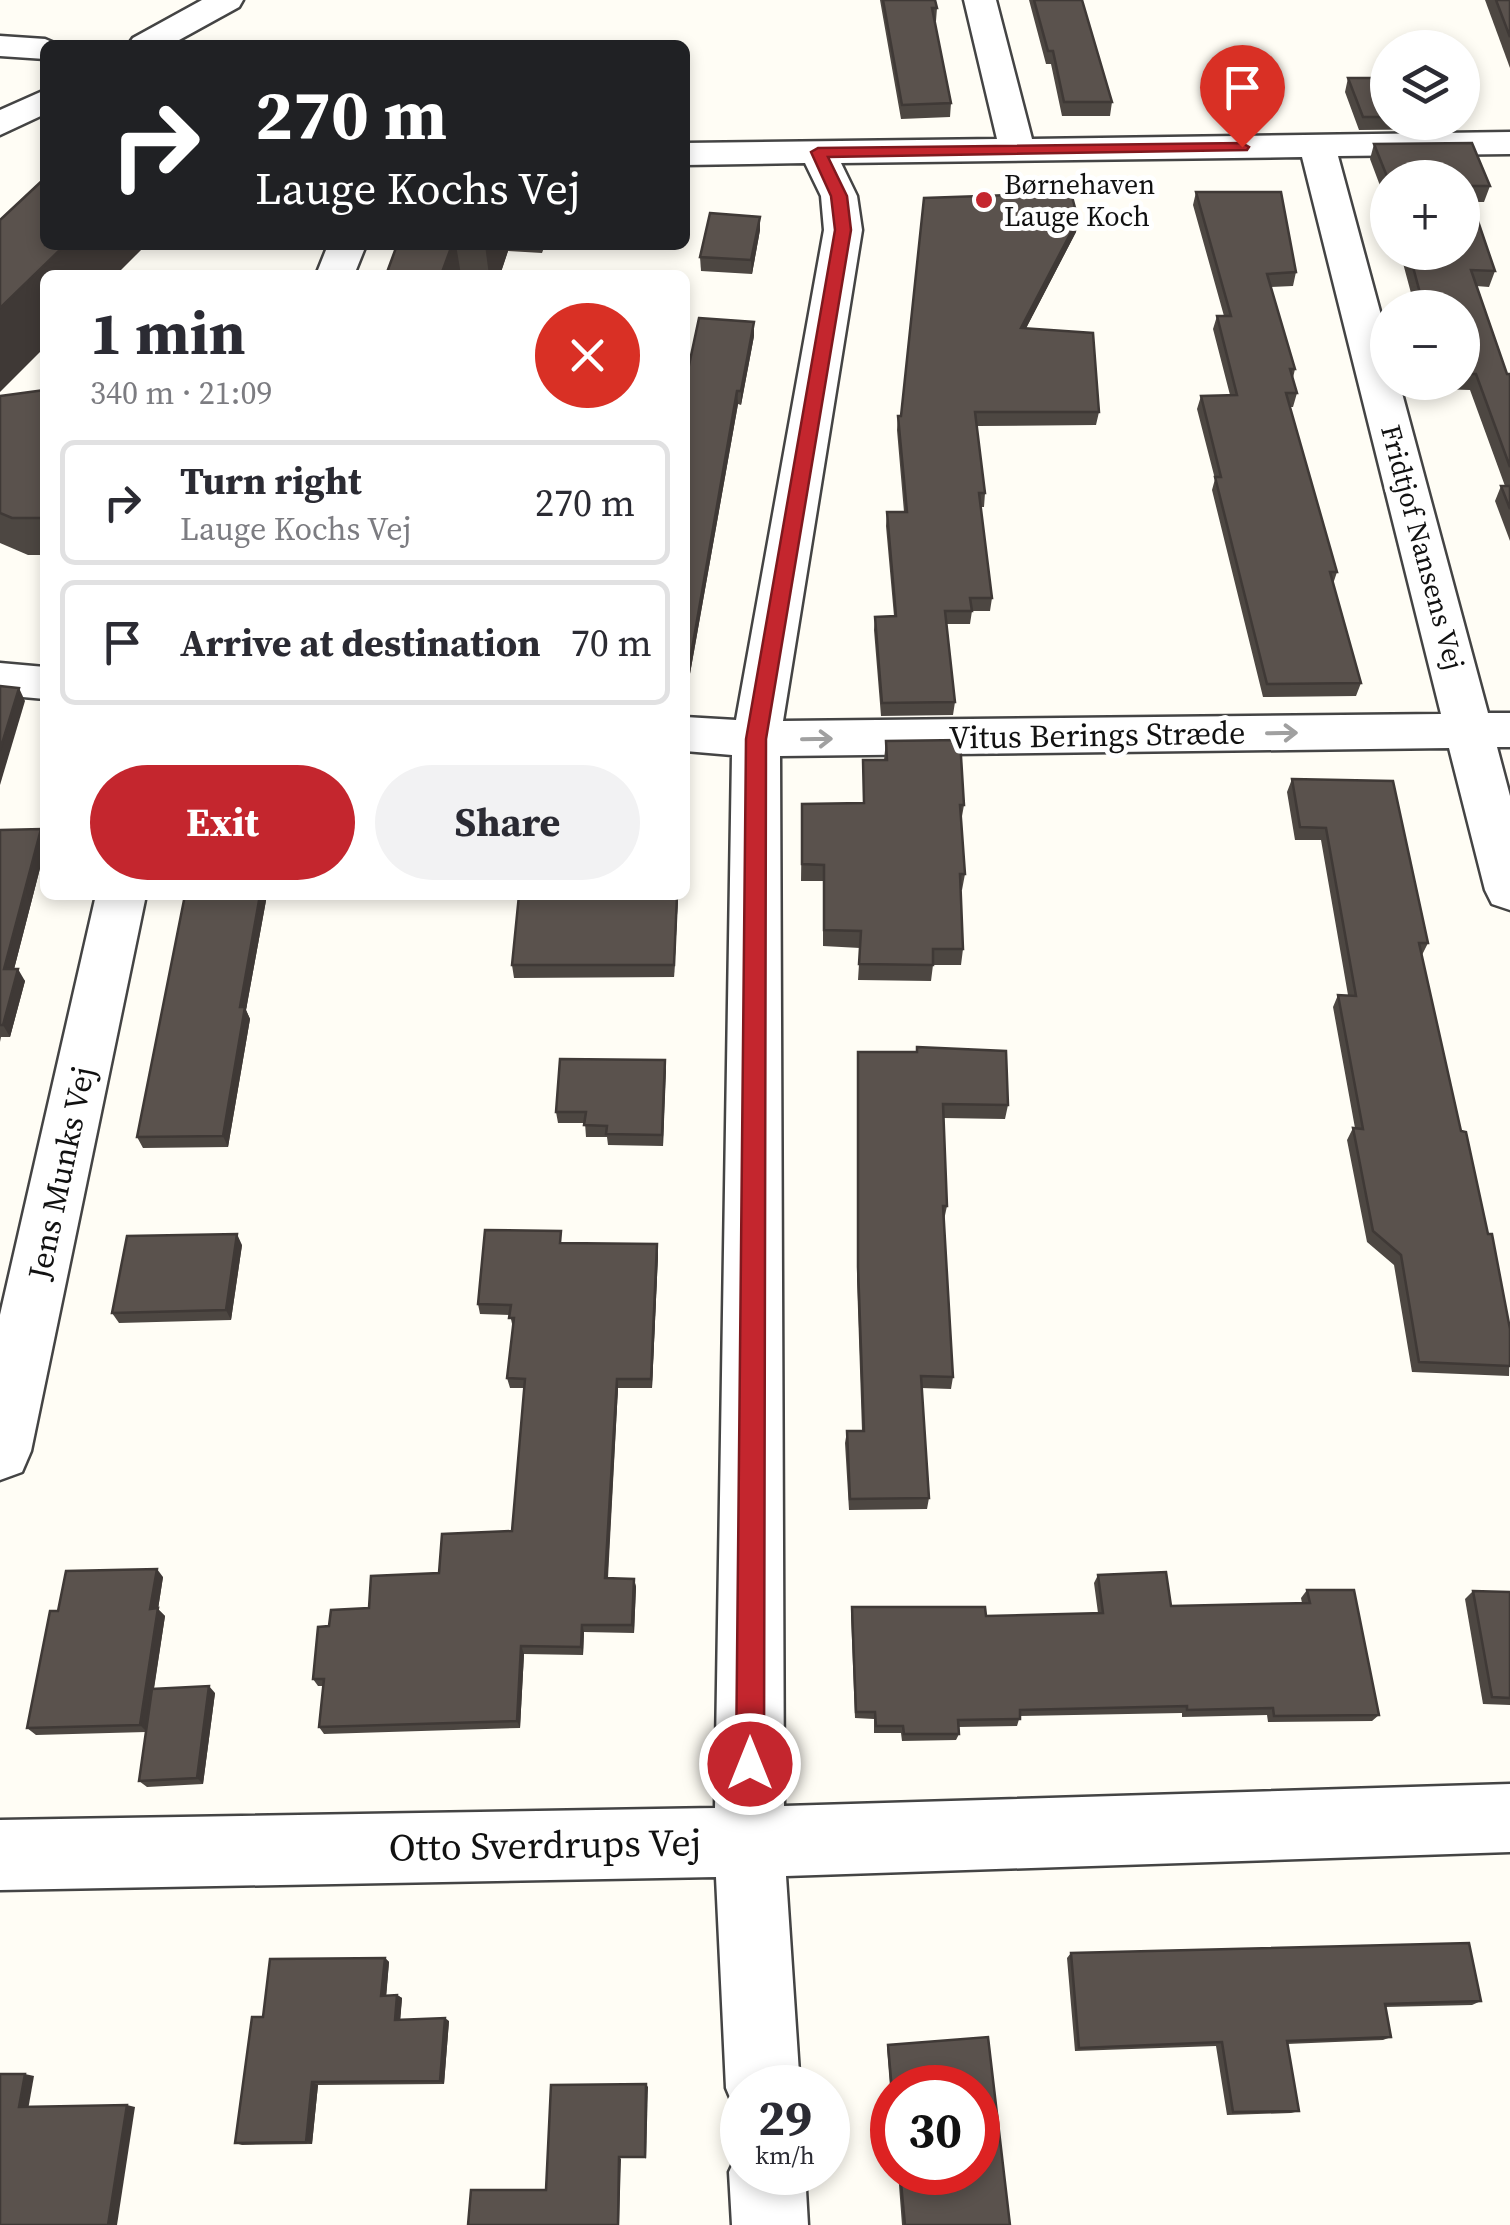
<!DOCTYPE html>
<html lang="en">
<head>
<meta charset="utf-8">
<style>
  body { margin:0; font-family:"Source Serif 4",serif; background:#f2f2f3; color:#2b2b33; height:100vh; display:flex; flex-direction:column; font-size:38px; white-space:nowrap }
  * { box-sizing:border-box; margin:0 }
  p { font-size:32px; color:#7c7c81 }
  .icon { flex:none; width:55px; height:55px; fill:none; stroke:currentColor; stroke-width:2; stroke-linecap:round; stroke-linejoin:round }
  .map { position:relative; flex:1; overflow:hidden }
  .panel { position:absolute; left:40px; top:270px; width:650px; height:630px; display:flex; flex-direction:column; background:#fff; border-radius:15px; box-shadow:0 5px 15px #0003 }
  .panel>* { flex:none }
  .banner { position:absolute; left:40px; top:40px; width:650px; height:210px; border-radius:15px; box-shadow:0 5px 15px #0003; background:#202124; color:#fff; overflow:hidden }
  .fabs { position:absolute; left:1370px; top:30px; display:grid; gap:20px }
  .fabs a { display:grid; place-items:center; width:110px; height:110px; border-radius:50%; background:#fff; box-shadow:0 5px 15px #0003; font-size:50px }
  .speed { position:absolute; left:720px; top:2065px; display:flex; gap:20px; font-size:50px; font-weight:700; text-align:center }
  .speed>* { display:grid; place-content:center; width:130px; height:130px; border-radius:50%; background:#fff; box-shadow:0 5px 15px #0003; line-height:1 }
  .speed small { font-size:25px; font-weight:400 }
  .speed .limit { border:15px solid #d22; background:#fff; color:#111 }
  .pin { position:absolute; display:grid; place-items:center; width:85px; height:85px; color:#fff; margin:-102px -42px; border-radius:50% 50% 50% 0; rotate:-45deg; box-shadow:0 0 10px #0007 }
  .pin .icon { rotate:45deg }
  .me { position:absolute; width:110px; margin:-55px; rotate:0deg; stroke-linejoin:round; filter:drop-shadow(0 0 8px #0008) }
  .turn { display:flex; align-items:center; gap:35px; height:210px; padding:0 50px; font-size:45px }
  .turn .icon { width:130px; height:130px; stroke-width:2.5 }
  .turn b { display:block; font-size:70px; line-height:85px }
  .round { display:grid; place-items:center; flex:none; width:105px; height:105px; border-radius:52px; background:#f2f2f3 }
  .headline { display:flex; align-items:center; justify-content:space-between; height:170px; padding:0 50px }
  h1 { font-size:60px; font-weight:700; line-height:75px }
  .button { display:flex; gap:20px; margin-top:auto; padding:20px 50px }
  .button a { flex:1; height:115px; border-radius:60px; background:#c4262e; color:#fff; font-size:40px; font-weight:700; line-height:115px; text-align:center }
  .button a+a { background:#f2f2f3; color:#2b2b33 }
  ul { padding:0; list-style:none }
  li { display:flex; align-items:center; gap:30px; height:125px; margin:0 20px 15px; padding:0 30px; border:5px solid #e1e1e2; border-radius:15px }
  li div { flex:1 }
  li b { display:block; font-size:38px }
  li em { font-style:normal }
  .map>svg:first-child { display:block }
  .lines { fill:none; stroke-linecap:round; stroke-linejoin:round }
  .minor-casing { stroke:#444; stroke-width:5 }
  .tertiary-casing { stroke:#444; stroke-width:5 }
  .minor { fill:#fff; fill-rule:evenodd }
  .tertiary { fill:#fff; fill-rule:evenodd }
  .wall { fill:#4d4742 }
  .shaded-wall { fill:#3f3936 }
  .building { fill:#5a524d; stroke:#3f3936; stroke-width:2.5 }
  .oneway { stroke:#a0a0a0 }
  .route { fill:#c4262e; stroke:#7f191e; stroke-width:2.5 }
  .poi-dot { fill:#c4262e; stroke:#fff; stroke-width:4 }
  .labels { text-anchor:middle; stroke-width:10; stroke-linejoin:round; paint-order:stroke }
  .far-poi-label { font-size:28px; fill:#111; stroke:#fff; text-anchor:start }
  .far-street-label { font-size:28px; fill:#111; stroke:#fff }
  .street-label { font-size:32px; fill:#111; stroke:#fff }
  .near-street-label { font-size:38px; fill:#111; stroke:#fff }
</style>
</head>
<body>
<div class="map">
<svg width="1510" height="2225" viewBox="0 0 1510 2225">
  <rect width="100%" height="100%" fill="#fffdf5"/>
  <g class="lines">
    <!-- minor casing -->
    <g class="minor-casing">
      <g id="minor">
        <path d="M964 0H996L1032 139 1510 132V154L1338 156 1388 341V382H1399L1488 713H1510V747H1497L1510 796V910L1492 904 1485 890 1449 748 780 756 784 1806 1510 1784V1852L786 1876 800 2088H742V2117L737 2114 726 2088 716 1877 0 1890V1820L715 1808 732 755 685 751V717L736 720 824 230 821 196 805 163 685 165V143L997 139ZM1302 157 1441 714 783 721 862 230 857 196 841 163Z"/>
        <polygon points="0,36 45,39 59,45 45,45 45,59 0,56"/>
        <polygon points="328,245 366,245 354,275 316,275"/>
        <polygon points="0,663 45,667 45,699 0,695"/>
        <polygon points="96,895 146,895 31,1451 22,1472 0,1480 0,1315"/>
        <polygon points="742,2144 742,2172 805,2172 808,2225 732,2225 729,2172"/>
      </g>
    </g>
    <!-- tertiary casing -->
    <g class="tertiary-casing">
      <g id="tertiary">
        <polygon points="202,0 243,0 239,7 170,45 128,45 133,38"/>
        <polygon points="45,90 45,114 0,135 0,110"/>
      </g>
    </g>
    <!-- minor -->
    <use href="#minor" class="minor"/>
    <!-- tertiary -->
    <use href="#tertiary" class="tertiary"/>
  </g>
  <!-- wall -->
  <g class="wall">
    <polygon points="880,0 935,0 937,8 936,21 934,21 951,103 950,117 901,119"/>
    <polygon points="1029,0 1082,0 1112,102 1110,116 1062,116 1051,64 1046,64"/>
    <polygon points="1485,0 1510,0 1510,68"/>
    <polygon points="1348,78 1388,78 1388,122 1457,122 1455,129 1359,130 1345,92"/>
    <polygon points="1374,144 1490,186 1484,202 1471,202 1495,271 1489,287 1476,286 1507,374 1510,374 1510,541 1495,501 1501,486 1505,486 1470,390 1437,389 1435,382 1462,382 1462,308 1415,308 1400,252 1462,252 1388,178 1388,207 1370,159"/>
    <polygon points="1196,192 1296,272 1293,286 1271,287 1295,369 1293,378 1297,393 1293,407 1290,407 1337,572 1333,584 1361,683 1356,696 1263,697 1212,490 1215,479 1197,409 1201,396 1230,395 1213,329 1217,316 1224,316 1193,205"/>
    <polygon points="760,217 760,230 752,274 701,271 700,257"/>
    <polygon points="1078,219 1076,232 1026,328 1099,412 1096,425 977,426 985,493 984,507 981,507 992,598 990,611 972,611 970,624 947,624 955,702 953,715 881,716 874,630 875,617 894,616 886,526 887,512 904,512 897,430 898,416 901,416"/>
    <polygon points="397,245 545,245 542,253 508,251 500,275 386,275"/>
    <polygon points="754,336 741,405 738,404 688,685 685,685 685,384"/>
    <polygon points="45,390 45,555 28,555 0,543 0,396"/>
    <polygon points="886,741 964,805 961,822 965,874 962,890 961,890 963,949 961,965 933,965 931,981 858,980 860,948 823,946 823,881 801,881 802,804 863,803 863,760 884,760"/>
    <polygon points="1292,779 1428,943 1422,955 1461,1131 1488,1234 1510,1329 1509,1376 1412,1372 1394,1265 1367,1242 1347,1140 1353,1128 1355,1128 1333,1007 1338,995 1348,995 1321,840 1295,840 1287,792"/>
    <polygon points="41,829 45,838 45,849 14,969 25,981 10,1037 1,1037 0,1042 0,830"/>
    <polygon points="185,895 267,895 246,1010 250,1019 228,1147 143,1148 137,1137"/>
    <polygon points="519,895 678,895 674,977 514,978 512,965"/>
    <polygon points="858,1052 1008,1105 1005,1119 943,1118 947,1206 944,1220 953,1377 951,1389 921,1388 929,1498 927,1509 849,1510 845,1443 847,1431 862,1431 857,1280"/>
    <polygon points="665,1060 663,1146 608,1145 607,1137 586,1137 585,1123 558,1123 556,1112"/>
    <polygon points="563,1243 657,1244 658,1255 652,1388 618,1388 608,1578 634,1579 636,1587 634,1633 584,1632 583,1655 524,1654 520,1728 324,1734 319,1727 323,1686 318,1686 313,1679 329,1626 439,1573 512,1531 524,1388 510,1388 507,1378 513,1328 510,1315 480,1314 478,1304"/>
    <polygon points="242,1245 231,1320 119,1323 112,1313"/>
    <polygon points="1098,1575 1171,1606 1302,1603 1301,1598 1307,1590 1379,1715 1372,1721 1268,1722 1267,1715 1182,1717 1182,1713 1020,1716 1017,1726 958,1727 959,1734 956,1740 902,1741 901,1733 874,1733 874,1719 855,1718 851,1615 852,1607 986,1616 1098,1613 1094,1583"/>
    <polygon points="163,1577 158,1609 165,1616 154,1689 215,1693 203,1784 147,1787 139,1781 146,1732 36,1735 27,1728 58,1611"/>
    <polygon points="1473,1591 1510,1592 1510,1705 1483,1704 1465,1599"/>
    <polygon points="1071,1953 1481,2001 1472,2005 1385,2007 1391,2037 1383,2040 1287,2044 1299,2111 1291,2113 1227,2115 1216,2046 1075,2051 1067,1958"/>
    <polygon points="385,1958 389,1962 386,1995 397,1995 402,1998 400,2020 449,2021 444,2084 318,2085 312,2144 242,2145 235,2143"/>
    <polygon points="988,2037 1010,2225 902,2225 898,2172 978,2172 978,2088 892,2088 892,2113 887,2048 888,2045"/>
  </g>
  <!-- shaded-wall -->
  <g class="shaded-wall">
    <polygon points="760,217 760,230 752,274 751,260"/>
    <polygon points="1078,219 1076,232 1019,342 1021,328"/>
    <polygon points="65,245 146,245 116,275 45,275 45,347 0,392 0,308"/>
    <polygon points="452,245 456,245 461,275 441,275"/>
    <polygon points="485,245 508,245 508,251 500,275 489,275"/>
    <polygon points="754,322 754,336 741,405 741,391"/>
    <polygon points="737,391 738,404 688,685 688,672"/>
    <polygon points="19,688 25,701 0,785 0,750"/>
    <polygon points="41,829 45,838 45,849 11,981 4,969"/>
    <polygon points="260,895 267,895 246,1010 250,1019 228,1147 223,1136 240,1007"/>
    <polygon points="677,895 678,895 674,977 674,965"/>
    <polygon points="18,969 25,981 10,1037 3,1025"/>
    <polygon points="665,1060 666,1071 663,1146 662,1135"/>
    <polygon points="237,1234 242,1245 231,1320 226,1310"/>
    <polygon points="657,1244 658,1255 652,1388 651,1379"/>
    <polygon points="617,1379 618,1388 607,1586 605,1578"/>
    <polygon points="157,1569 163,1577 158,1609 165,1616 147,1732 140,1725 150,1609"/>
    <polygon points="634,1579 636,1587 634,1633 632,1625"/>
    <polygon points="582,1625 584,1632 583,1655 581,1647"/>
    <polygon points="521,1646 524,1654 520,1728 517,1721"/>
    <polygon points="209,1686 215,1693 203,1784 197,1778"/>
    <polygon points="385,1958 389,1962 386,1999 381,1996"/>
    <polygon points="397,1995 402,1998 400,2023 395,2020"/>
    <polygon points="445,2018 449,2021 444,2084 440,2081"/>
    <polygon points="25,2074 34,2076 28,2110 19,2107"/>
    <polygon points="312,2082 318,2085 312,2144 306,2142"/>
    <polygon points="646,2084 648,2087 646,2159 645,2157"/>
    <polygon points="127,2105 135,2107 117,2225 108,2225"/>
    <polygon points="619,2157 621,2159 619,2225 618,2225"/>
  </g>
  <!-- building -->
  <g class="building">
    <polygon points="883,0 935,0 937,8 932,8 951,103 902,105"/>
    <polygon points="1034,0 1082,0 1112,102 1064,102 1053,51 1048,51"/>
    <polygon points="1496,0 1510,0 1510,37"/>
    <polygon points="1348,78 1388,78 1388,117 1363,117"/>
    <polygon points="1472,143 1490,186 1466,186 1495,271 1471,270 1507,374 1510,374 1510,467 1476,374 1462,374 1462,308 1424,308 1409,252 1462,252 1462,178 1388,178 1388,179 1374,144"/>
    <polygon points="45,178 45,245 65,245 0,308 0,220"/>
    <polygon points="1196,192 1281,192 1296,272 1267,274 1295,369 1290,369 1297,393 1286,393 1337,572 1330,572 1361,683 1267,684 1215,477 1221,477 1201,396 1237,395 1217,316 1231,316"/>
    <polygon points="1071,193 1078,219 1021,328 1093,333 1099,412 975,412 985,493 979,493 992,598 970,598 972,611 945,611 955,702 882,703 875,617 896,616 887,512 907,512 898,416 901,416 924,198"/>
    <polygon points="710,213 760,217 751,260 700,257"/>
    <polygon points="397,245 452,245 441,275 386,275"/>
    <polygon points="699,318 754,322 741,391 737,391 688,672 685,672 685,384"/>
    <polygon points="45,390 45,518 12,518 0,513 0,396"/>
    <polygon points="1501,486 1510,486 1510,509"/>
    <polygon points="0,686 19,688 0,750"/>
    <polygon points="960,740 964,805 960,805 965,874 960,874 963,949 933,949 933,965 859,964 861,931 824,930 824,865 802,864 802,804 864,803 863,760 887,760 886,741"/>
    <polygon points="1292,779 1393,781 1428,943 1419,943 1461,1131 1466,1132 1488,1234 1492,1234 1510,1329 1510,1366 1419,1362 1401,1255 1373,1231 1353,1128 1363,1129 1338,995 1356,996 1326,828 1300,827"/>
    <polygon points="41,829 4,969 18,969 3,1025 0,1025 0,830"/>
    <polygon points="185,895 260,895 240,1007 245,1007 223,1136 137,1137"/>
    <polygon points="519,895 677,895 674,965 512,965"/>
    <polygon points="917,1047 1006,1051 1008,1105 943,1104 947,1206 943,1206 953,1377 921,1376 929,1498 850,1499 847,1431 864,1431 858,1267 858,1052 917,1052"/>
    <polygon points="560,1059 665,1060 662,1135 606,1134 607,1126 584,1125 586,1112 556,1112"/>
    <polygon points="485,1230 561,1231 560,1243 657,1244 651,1379 617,1379 605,1578 634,1579 632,1625 582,1625 581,1647 521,1646 517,1721 319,1727 324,1679 313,1679 318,1627 329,1626 331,1610 369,1608 371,1576 439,1573 442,1534 512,1531 525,1379 507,1378 514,1318 509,1318 511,1305 478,1304"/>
    <polygon points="237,1234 226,1310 112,1313 127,1236"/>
    <polygon points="157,1569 150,1609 158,1608 140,1725 27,1728 50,1611 58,1611 66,1571"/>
    <polygon points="1166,1572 1171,1606 1310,1603 1307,1590 1354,1590 1379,1715 1274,1716 1273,1708 1187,1710 1187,1706 1020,1710 1020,1719 958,1720 959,1734 904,1734 903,1726 876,1726 875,1712 856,1712 852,1607 985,1607 986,1616 1103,1613 1098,1575"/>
    <polygon points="1473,1591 1510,1592 1510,1698 1492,1697"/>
    <polygon points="209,1686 197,1778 139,1781 152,1689"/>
    <polygon points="1469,1943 1481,2001 1385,2004 1391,2037 1287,2041 1299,2111 1233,2112 1222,2042 1079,2048 1071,1953"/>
    <polygon points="385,1958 381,1996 397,1995 395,2020 445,2018 440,2081 312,2082 306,2142 235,2143 252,2017 263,2017 270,1959"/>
    <polygon points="988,2037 1010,2225 905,2225 900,2172 978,2172 978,2088 892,2088 892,2090 888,2045"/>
    <polygon points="0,2074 25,2074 19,2107 127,2105 108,2225 0,2225"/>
    <polygon points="646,2084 645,2157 619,2157 618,2225 468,2225 471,2190 546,2190 551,2085"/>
  </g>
  <!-- one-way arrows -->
  <defs><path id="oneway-shaft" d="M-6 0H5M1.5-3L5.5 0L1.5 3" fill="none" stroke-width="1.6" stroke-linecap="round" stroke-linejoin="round" transform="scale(2.5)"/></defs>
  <g class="oneway">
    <use href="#oneway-shaft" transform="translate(1282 733) rotate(-1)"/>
    <use href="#oneway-shaft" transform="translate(817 739) rotate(-1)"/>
  </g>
  <!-- route -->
  <polygon class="route" points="1242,143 1249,147 1247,150 828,157 847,196 851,230 766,739 764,1764 760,1773 750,1778 740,1773 736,1764 746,739 835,230 831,196 811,152 818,148"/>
  <!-- markers -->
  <circle class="poi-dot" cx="984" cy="200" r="10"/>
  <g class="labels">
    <!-- far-poi labels -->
    <g class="far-poi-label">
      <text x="1004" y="194">Børnehaven<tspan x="1004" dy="32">Lauge Koch</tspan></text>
    </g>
    <!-- far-street labels -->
    <g class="far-street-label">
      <text transform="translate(1423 547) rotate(75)" y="10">Fridtjof Nansens Vej</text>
    </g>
    <!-- street labels -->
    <g class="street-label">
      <text transform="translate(1097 735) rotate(-1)" y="11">Vitus Berings Stræde</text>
      <text transform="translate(61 1173) rotate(-78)" y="11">Jens Munks Vej</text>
    </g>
    <!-- near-street labels -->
    <g class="near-street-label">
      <text transform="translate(545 1845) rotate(-1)" y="13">Otto Sverdrups Vej</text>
    </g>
  </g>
</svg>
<div class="fabs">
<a><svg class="icon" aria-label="layers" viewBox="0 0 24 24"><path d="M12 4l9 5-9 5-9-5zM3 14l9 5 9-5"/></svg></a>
<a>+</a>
<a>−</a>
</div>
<div class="speed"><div>29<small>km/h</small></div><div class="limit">30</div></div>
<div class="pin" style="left:1242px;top:147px;background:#d93025"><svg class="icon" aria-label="arrive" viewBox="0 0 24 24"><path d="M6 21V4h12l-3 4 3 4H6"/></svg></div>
<svg class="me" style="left:750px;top:1764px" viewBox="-20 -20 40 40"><circle r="17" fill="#c4262e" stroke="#fff" stroke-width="3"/><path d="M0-11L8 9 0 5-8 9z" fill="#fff"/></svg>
<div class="banner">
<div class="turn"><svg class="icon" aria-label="right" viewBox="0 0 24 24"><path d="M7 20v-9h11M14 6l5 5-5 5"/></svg><div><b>270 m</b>Lauge Kochs Vej</div></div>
</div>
<section class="panel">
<div class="headline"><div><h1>1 min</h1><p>340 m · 21:09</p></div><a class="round" style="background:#d93025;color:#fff"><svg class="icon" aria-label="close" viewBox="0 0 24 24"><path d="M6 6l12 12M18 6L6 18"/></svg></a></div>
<ul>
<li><svg class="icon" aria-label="right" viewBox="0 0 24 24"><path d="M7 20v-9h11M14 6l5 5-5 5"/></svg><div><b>Turn right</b><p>Lauge Kochs Vej</p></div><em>270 m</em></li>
<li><svg class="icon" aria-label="arrive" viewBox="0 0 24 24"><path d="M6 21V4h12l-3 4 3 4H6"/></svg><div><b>Arrive at destination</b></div><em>70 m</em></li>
</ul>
<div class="button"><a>Exit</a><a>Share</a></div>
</section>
</div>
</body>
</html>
